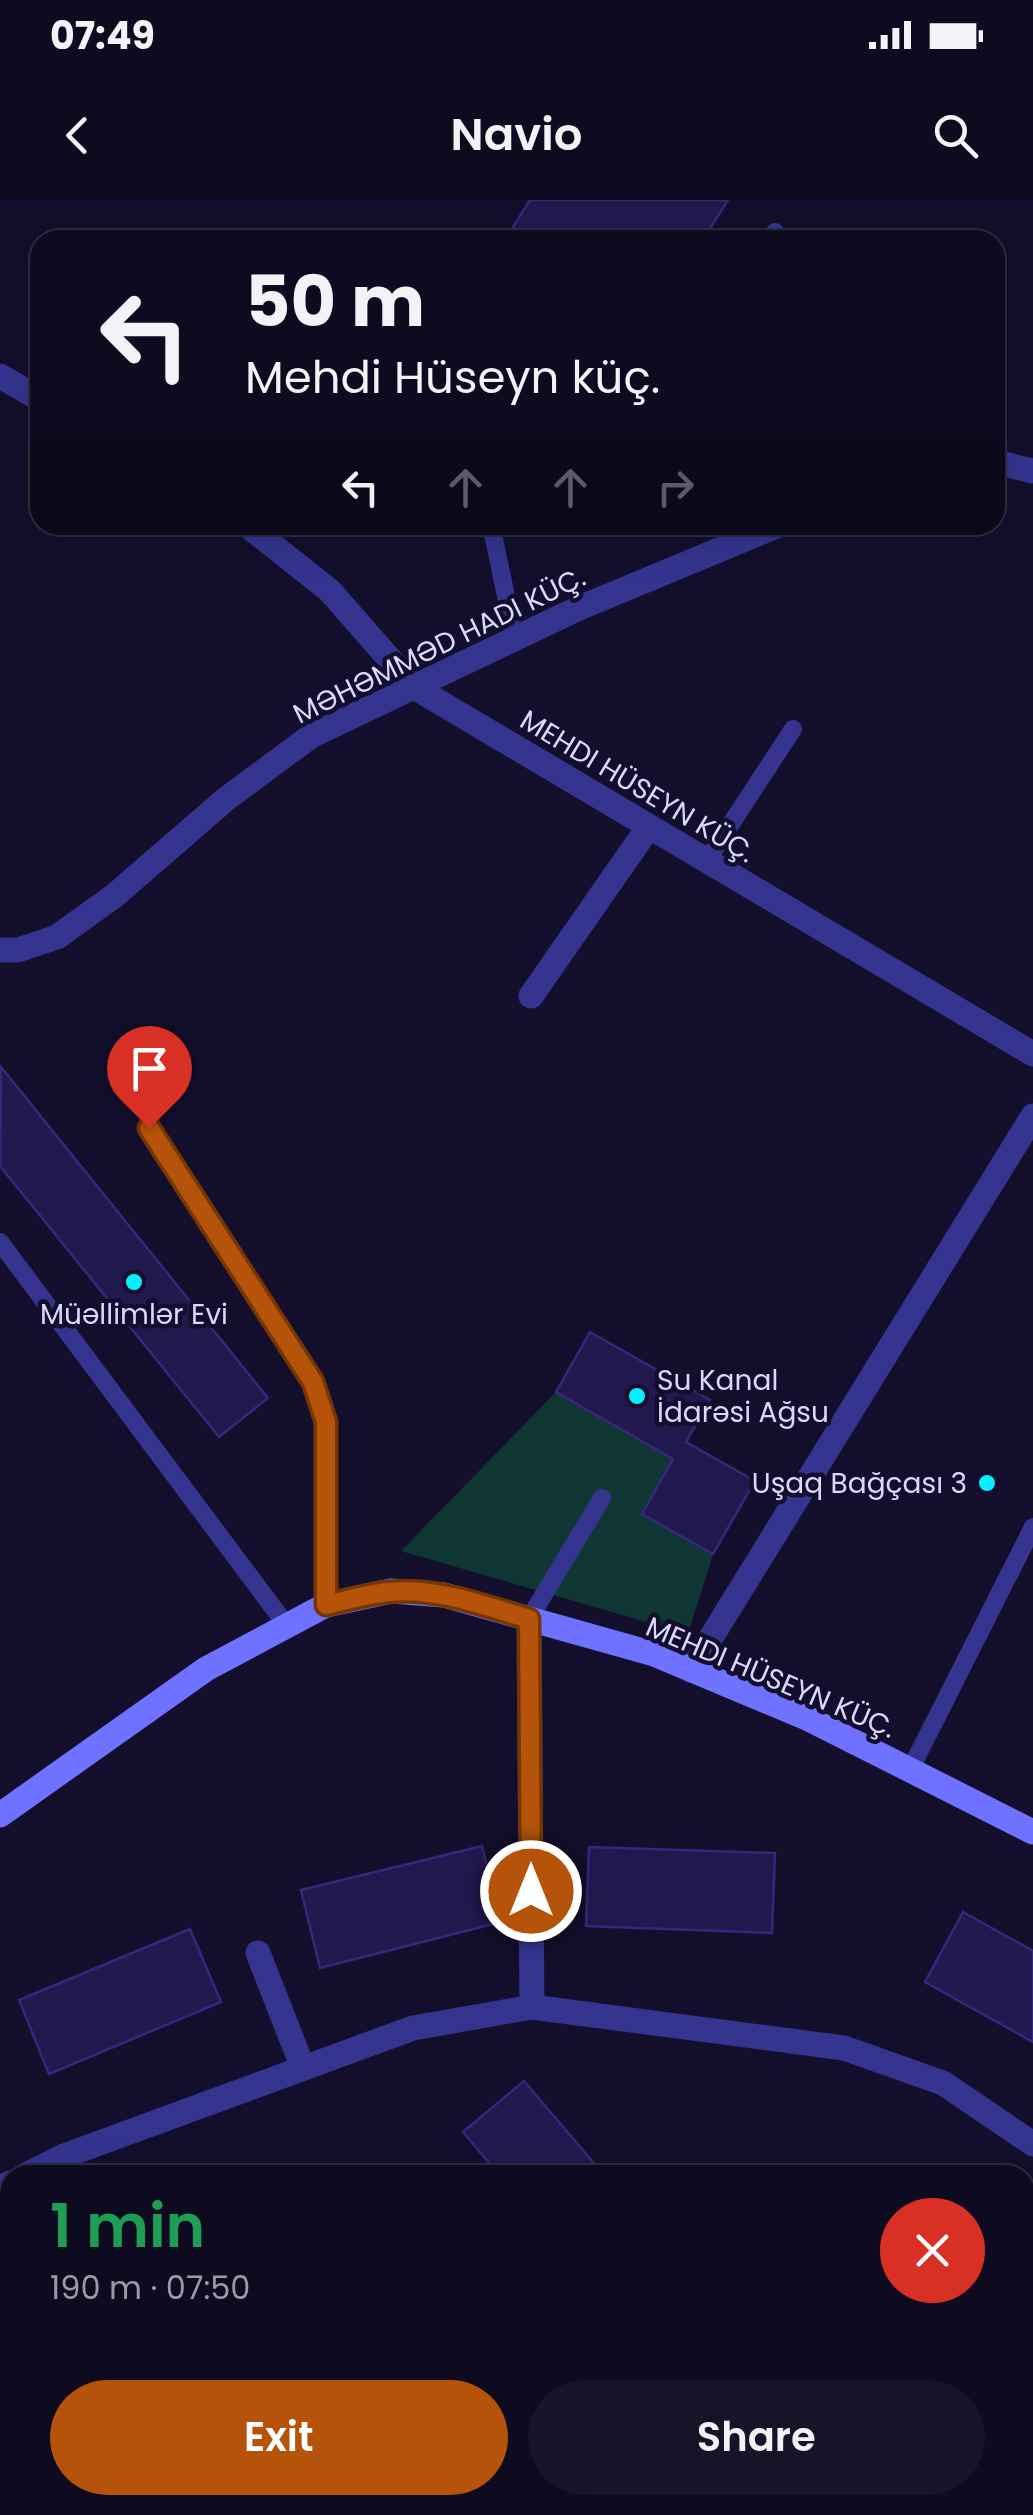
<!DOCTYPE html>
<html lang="en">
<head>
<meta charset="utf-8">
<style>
  body { margin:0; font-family:Poppins,sans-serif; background:#171329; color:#f1f3f6; height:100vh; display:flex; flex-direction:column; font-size:38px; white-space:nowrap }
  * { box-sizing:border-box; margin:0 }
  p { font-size:32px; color:#9b9aa5 }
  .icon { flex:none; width:55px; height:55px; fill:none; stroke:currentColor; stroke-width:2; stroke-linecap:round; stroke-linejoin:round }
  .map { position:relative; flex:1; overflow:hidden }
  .drawer { position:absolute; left:0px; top:1965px; width:1035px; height:350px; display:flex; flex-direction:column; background:#0e0a20; border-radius:30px 30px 0 0; box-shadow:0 10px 40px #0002,0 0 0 2px #2e2b3e }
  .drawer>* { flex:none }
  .guide { position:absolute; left:30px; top:30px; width:975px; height:305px; border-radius:30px; box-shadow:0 10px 40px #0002,0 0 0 2px #2e2b3e; background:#0e0a20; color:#f1f3f6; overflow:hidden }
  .pin { position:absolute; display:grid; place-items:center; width:85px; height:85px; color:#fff; margin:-102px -42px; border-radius:50% 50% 50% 0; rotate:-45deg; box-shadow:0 0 10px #0007 }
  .pin .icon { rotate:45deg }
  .me { position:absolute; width:110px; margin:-55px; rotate:0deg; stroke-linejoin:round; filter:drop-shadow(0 0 8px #0008) }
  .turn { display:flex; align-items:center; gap:35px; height:210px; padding:0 50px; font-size:45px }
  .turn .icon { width:130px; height:130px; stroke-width:2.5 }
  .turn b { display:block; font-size:70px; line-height:85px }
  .lanes { display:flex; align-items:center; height:95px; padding:0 50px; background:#0003; justify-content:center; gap:50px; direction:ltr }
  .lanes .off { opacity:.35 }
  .round { display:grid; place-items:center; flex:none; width:105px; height:105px; border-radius:52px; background:#171329 }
  .overview { display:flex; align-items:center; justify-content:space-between; height:170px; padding:0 50px }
  h1 { font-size:60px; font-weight:600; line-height:75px; color:#1e9e55 }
  .primary-button { display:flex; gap:20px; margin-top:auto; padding:20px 50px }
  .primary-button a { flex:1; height:115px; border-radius:60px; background:#b45309; color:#fff; font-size:40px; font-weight:600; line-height:115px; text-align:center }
  .primary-button a+a { background:#171329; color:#f1f3f6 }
  .status { display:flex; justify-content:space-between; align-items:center; height:70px; padding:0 50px; background:#0e0a20; direction:ltr }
  .status svg { height:28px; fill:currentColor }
  header { display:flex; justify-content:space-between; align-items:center; height:130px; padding:0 50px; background:#0e0a20; font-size:45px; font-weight:600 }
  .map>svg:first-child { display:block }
  .green { fill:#103633 }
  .building { fill:#21184e; stroke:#35277c; stroke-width:2.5 }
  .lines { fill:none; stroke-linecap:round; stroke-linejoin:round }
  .lane { stroke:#34348f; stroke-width:18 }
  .street { stroke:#34348f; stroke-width:25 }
  .secondary { stroke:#6f71ff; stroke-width:25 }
  .route-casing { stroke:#753606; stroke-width:25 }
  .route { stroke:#b45309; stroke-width:18 }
  .poi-dot { fill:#04f0ff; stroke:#120e2b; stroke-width:4 }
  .labels { text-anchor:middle; stroke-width:9; stroke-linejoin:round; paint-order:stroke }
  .street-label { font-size:28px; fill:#dbd8ff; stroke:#120e2b }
  .poi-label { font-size:28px; fill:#dbd8ff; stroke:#120e2b }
</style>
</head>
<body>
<div class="status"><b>07:49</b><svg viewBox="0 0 49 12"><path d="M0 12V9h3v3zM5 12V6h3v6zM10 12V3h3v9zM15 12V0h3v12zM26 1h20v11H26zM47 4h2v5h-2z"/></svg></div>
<header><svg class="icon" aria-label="back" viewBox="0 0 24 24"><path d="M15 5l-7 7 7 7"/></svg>Navio<svg class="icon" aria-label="search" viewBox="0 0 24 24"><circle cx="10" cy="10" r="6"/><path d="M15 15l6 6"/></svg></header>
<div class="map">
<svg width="1033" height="2315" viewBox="0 0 1033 2315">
  <rect width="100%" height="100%" fill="#120e2b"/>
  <!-- green -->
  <polygon class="green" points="556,1192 673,1259 643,1314 713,1354 688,1434 401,1351"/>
  <!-- building -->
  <g class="building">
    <polygon points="530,0 728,0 703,40 505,40"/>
    <polygon points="1,867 268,1198 219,1237 0,966"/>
    <polygon points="590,1132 710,1200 686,1242 755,1281 713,1354 642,1314 673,1259 556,1192"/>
    <polygon points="482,1646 501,1722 320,1768 301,1690"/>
    <polygon points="589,1647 775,1653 772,1733 586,1726"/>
    <polygon points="963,1712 1033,1751 1033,1842 925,1782"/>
    <polygon points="190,1729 221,1802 49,1874 19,1800"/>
    <polygon points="524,1881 604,1975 499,1975 463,1932"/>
    <polygon points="0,2273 10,2284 10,2305 28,2305 37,2315 0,2315"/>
    <polygon points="1025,2281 1033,2295 1033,2315 956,2315 950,2305 1025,2305"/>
  </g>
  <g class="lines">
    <!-- lane -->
    <g class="lane">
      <polyline points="769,40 775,32"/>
      <polyline points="491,325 515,439"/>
      <polyline points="706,662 793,529"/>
      <polyline points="149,927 313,1182 325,1222 326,1405"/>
      <polyline points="0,1042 287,1426"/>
      <polyline points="529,1419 602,1298"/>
      <polyline points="910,1570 1033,1327"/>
    </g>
    <!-- street -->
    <g class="street">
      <polyline points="0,176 40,199"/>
      <polyline points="995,262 1033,271"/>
      <polyline points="247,325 330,391 414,487 1033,854"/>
      <polyline points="0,750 18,750 57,737 114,696 226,599 311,536 577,409 779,325"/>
      <polyline points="531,796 648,628"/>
      <polyline points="529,1419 532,1807"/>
      <polyline points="691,1470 1033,916"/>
      <polyline points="258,1753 303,1868"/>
      <polyline points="26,1975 64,1956 413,1828 532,1807 844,1848 943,1883 1033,1944"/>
      <polyline points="0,1988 10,1983"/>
      <polyline points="1025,2118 1033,2113"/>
    </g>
    <!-- secondary -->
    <polyline class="secondary" points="0,1615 206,1469 326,1405 391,1391 444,1395 654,1454 809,1519 1033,1632"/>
  </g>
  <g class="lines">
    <!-- route casing -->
    <g class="route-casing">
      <path id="route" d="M149 928 313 1182 326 1222V1405C347 1400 368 1394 389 1392 436 1387 485 1406 529 1419L531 1691"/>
    </g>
    <!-- route -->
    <use href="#route" class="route"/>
  </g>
  <!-- markers -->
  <g class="poi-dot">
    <circle cx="134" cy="1082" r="10"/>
    <circle cx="637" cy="1196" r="10"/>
    <circle cx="987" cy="1283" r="10"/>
  </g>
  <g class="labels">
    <!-- street labels -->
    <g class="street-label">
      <text transform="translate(439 445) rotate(-26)" y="10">MƏHƏMMƏD HADI KÜÇ.</text>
      <text transform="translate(638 586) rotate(31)" y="10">MEHDI HÜSEYN KÜÇ.</text>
      <text transform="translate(771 1477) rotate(23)" y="10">MEHDI HÜSEYN KÜÇ.</text>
    </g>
    <!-- poi labels -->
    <g class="poi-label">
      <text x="134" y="1124">Müəllimlər Evi</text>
      <text x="657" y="1190" text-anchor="start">Su Kanal<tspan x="657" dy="32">İdarəsi Ağsu</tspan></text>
      <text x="967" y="1293" text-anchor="end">Uşaq Bağçası 3</text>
    </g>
  </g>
</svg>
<div class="pin" style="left:149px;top:928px;background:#d93025"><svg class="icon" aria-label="arrive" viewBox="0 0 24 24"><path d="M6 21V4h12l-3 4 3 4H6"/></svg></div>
<svg class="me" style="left:531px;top:1691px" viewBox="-20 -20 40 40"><circle r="17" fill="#b45309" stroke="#fff" stroke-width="3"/><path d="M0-11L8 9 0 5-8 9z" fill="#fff"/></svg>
<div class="guide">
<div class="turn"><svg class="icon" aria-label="left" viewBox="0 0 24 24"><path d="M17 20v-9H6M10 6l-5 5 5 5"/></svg><div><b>50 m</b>Mehdi Hüseyn küç.</div></div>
<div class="lanes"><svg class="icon" aria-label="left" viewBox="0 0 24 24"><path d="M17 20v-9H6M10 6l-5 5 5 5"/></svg><svg class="icon off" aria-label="ahead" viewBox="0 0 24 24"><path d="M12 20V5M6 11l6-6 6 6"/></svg><svg class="icon off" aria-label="ahead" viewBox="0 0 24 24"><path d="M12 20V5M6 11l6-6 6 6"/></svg><svg class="icon off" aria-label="right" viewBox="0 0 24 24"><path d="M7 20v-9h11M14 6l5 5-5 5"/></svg></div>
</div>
<section class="drawer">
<div class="overview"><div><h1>1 min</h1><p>190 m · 07:50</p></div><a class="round" style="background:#d93025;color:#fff"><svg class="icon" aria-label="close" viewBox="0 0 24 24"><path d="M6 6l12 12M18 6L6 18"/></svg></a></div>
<div class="primary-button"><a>Exit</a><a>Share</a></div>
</section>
</div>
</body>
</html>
